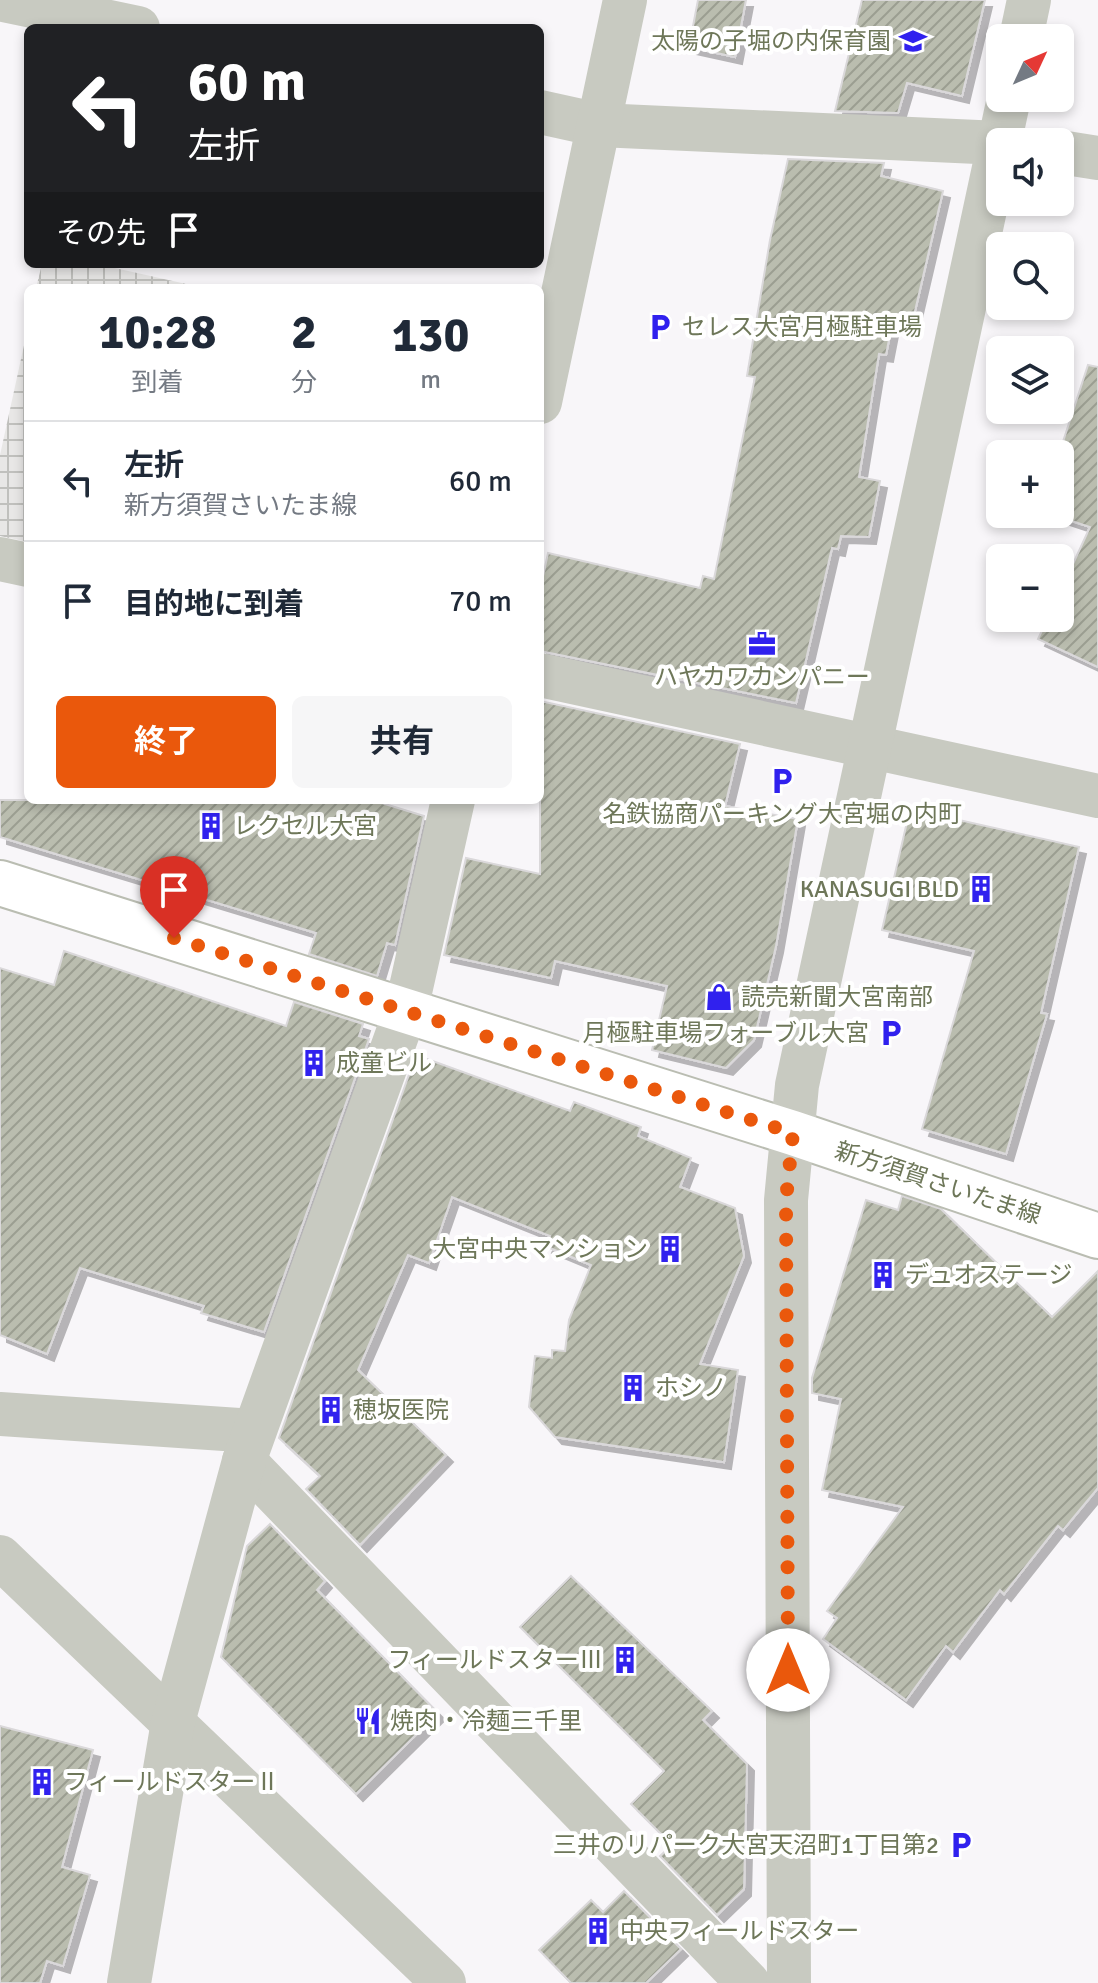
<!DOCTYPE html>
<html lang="ja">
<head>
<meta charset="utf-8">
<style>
  body { margin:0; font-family:Signika,"Noto Sans JP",sans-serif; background:#f6f6f7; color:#1f2937; height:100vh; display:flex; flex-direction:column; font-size:30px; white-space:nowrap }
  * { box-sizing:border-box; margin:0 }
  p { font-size:26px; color:#747a83 }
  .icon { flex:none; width:44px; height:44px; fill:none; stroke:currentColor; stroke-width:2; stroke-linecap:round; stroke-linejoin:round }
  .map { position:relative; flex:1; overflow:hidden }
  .drawer { position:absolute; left:24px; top:284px; width:520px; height:520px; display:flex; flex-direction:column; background:#fff; border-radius:12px; box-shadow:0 4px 12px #0003 }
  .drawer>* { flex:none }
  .hud { position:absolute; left:24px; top:24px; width:520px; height:244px; border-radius:12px; box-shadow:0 4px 12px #0003; background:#202124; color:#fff; overflow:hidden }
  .needle { width:52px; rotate:46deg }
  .controls { position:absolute; left:986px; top:24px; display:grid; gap:16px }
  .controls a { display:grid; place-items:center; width:88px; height:88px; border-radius:12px; background:#fff; box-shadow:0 4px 12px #0003; font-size:40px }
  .pin { position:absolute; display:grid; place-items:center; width:68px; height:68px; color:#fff; margin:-82px -34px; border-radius:50% 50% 50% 0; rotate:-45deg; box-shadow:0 0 8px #0007 }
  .pin .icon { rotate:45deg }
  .me { position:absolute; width:88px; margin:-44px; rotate:0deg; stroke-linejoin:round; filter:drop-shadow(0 0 6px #0008) }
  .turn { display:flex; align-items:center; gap:28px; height:168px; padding:0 32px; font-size:36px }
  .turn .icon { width:104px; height:104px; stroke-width:2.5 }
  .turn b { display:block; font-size:56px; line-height:68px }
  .then { display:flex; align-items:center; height:76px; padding:0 32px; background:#0003; gap:16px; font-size:30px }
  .eta { display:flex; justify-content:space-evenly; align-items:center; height:136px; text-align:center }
  .eta b { font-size:48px; font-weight:700; line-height:56px }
  .primary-button { display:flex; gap:16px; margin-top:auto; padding:16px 32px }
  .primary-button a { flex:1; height:92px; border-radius:12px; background:#ea580c; color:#fff; font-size:32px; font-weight:700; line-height:92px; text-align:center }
  .primary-button a+a { background:#f6f6f7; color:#1f2937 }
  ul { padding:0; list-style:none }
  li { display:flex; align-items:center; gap:24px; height:120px; padding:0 32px; border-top:2px solid #e0e1e3 }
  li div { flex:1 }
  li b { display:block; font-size:30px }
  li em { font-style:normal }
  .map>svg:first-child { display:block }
  .industrial { fill:url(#industrial-grid) }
  .building { fill:url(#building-hatch); stroke:#dad8da; stroke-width:2; filter:url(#shadow) }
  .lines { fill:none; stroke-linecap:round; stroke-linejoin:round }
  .major-casing { stroke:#babdb2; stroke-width:48 }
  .minor { stroke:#c8cac1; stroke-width:44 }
  .major { stroke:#fff; stroke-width:44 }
  .route { stroke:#ea580c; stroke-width:14; stroke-dasharray:0 25.2 }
  .labels { text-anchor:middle; stroke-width:8; stroke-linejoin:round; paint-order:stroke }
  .poi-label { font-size:24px; fill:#6e7759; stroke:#fff; text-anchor:start }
  .street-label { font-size:24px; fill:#6e7759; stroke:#fff }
</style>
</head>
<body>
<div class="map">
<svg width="1098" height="1983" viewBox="0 0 1098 1983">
  <defs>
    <pattern id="industrial-grid" width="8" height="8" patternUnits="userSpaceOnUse" patternTransform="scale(2)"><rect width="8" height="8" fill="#e8e7e6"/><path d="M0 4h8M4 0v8" fill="none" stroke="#c0c0bd"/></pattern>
    <pattern id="building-hatch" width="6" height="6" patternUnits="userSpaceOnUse" patternTransform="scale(2)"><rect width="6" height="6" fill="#babdaf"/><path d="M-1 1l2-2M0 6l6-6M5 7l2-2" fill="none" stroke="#9b9e91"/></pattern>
    <filter id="shadow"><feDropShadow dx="7" dy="7" stdDeviation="0" flood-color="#0004"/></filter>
  </defs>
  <rect width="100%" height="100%" fill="#f8f6f9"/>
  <!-- industrial -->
  <g class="industrial">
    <polygon points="42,264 97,264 204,288 36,288"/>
    <polygon points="28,327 28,542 0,536 0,455"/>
  </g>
  <!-- building -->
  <g class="building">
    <polygon points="698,0 746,0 735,57 689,47"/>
    <polygon points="862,0 985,0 962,96 907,83 898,113 835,111"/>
    <polygon points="788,159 884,163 881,176 943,191 912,324 893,319 886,355 879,354 859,477 880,481 869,537 841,536 838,549 832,548 796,703 540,651 540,590 548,553 700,588 703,576 714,579 755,377 747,376 770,240"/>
    <polygon points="1088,365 1098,367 1098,667 1038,639 1048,618 1060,618 1060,592 1090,527 1051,514 1060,514 1059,454"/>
    <polygon points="540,701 740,744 725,806 798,819 776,946 754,1040 726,1068 652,1050 667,986 555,961 551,978 444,955 466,858 540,874"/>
    <polygon points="0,800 372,800 424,816 395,945 387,943 377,976 309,954 316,933 0,837"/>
    <polygon points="910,809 1079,847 1041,1013 1047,1014 1006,1154 922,1129 974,951 882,930"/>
    <polygon points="64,951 286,1026 294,1002 363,1024 359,1036 369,1039 264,1332 201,1313 204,1306 80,1268 47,1354 0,1335 0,968 54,985"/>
    <polygon points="416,1055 570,1111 574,1102 641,1127 638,1136 691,1158 680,1187 735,1208 744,1256 700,1364 738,1370 724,1462 555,1437 529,1407 535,1356 552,1358 552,1350 565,1351 569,1320 591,1265 545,1246 550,1236 452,1197 429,1263 408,1255 358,1370 446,1455 360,1545 306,1489 320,1476 279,1438"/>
    <polygon points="902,1196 941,1209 1052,1317 1098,1271 1098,1488 1063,1530 1058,1526 1004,1594 1000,1590 953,1652 946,1646 906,1700 823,1639 837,1618 827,1611 903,1507 822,1490 841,1399 812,1393 812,1378 866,1200 898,1210"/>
    <polygon points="270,1524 325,1581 317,1590 438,1713 356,1794 221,1657 247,1546"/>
    <polygon points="571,1576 712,1711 703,1720 747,1764 744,1889 717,1915 660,1856 672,1845 631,1804 664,1771 520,1627"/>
    <polygon points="0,1726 93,1750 62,1867 90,1875 63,1966 47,1961 40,1983 0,1983"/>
    <polygon points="624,1891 681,1949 646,1983 571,1983 539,1950 591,1900 603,1912"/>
  </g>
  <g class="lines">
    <!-- major casing -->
    <g class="major-casing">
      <polyline id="major" points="0,883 793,1133 1098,1236"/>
    </g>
    <!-- minor -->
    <g class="minor">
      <polyline points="4,0 138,28"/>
      <polyline points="1021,38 1029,0"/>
      <polyline points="540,112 599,125 1000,143"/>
      <polyline points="1060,152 1098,158"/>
      <polyline points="540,402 625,0"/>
      <polyline points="0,559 28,565"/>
      <polyline points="540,675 1098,796"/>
      <polyline points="0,1414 254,1431"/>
      <polyline points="244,1461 748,1983"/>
      <polyline points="0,1557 444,1983"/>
      <polyline points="129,1983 173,1722 244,1461 406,1010 453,800"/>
      <polyline points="789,1983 786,1200 797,1085 1009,98"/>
    </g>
    <!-- major -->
    <use href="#major" class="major"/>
  </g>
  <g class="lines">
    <!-- route -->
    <polyline class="route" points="174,938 793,1133 786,1200 788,1670"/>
  </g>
  <!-- icons -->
  <defs>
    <g id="school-bare" transform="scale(2.16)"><path d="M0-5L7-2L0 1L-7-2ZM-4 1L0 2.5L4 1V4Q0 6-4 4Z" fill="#3021ee" stroke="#fff" stroke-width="2.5" paint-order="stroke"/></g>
    <g id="parking-bare" transform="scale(2.16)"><path d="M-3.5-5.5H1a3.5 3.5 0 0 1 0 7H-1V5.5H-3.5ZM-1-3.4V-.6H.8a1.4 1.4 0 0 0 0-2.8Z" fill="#3021ee" stroke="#fff" stroke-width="2.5" paint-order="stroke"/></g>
    <g id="office-bare" transform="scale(2.16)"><path d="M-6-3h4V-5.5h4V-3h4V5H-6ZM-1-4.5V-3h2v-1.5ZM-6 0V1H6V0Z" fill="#3021ee" stroke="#fff" stroke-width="2.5" paint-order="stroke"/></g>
    <g id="building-bare" transform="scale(2.16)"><path d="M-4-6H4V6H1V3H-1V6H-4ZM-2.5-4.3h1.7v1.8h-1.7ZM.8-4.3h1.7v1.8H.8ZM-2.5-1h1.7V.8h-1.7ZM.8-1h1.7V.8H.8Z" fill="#3021ee" stroke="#fff" stroke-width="2.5" paint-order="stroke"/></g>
    <g id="shop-bare" transform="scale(2.16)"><path d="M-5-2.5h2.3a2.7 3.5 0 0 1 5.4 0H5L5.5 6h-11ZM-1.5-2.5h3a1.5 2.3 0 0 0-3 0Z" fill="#3021ee" stroke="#fff" stroke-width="2.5" paint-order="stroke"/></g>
    <g id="restaurant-bare" transform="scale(2.16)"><path d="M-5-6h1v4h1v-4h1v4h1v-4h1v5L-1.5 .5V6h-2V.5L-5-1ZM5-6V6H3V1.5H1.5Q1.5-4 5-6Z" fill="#3021ee" stroke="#fff" stroke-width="2.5" paint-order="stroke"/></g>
  </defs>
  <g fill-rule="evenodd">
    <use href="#school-bare" x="913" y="41"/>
    <use href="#parking-bare" x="660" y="327"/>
    <use href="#office-bare" x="762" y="644"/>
    <use href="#parking-bare" x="782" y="781"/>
    <use href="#building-bare" x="211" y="826"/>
    <use href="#building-bare" x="981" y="889"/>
    <use href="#shop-bare" x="719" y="997"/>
    <use href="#parking-bare" x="891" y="1033"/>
    <use href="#building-bare" x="314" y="1063"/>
    <use href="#building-bare" x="670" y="1249"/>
    <use href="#building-bare" x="883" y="1275"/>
    <use href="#building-bare" x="633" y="1388"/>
    <use href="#building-bare" x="331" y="1410"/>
    <use href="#building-bare" x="625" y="1660"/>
    <use href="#restaurant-bare" x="368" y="1721"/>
    <use href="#building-bare" x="42" y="1782"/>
    <use href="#parking-bare" x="961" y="1845"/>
    <use href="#building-bare" x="598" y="1931"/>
  </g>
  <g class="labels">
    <!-- poi labels -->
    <g class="poi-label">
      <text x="891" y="49" text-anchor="end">太陽の子堀の内保育園</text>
      <text x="682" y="335">セレス大宮月極駐車場</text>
      <text x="762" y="685" text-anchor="middle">ハヤカワカンパニー</text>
      <text x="782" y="822" text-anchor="middle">名鉄協商パーキング大宮堀の内町</text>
      <text x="233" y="834">レクセル大宮</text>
      <text x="959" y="897" text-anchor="end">KANASUGI BLD</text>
      <text x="741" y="1005">読売新聞大宮南部</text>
      <text x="869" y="1041" text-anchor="end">月極駐車場フォーブル大宮</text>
      <text x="336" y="1071">成童ビル</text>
      <text x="648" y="1257" text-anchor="end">大宮中央マンション</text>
      <text x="905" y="1283">デュオステージ</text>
      <text x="655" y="1396">ホシノ</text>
      <text x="353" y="1418">穂坂医院</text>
      <text x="603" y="1668" text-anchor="end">フィールドスターⅢ</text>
      <text x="390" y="1729">焼肉・冷麺三千里</text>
      <text x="64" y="1790">フィールドスターⅡ</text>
      <text x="939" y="1853" text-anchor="end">三井のリパーク大宮天沼町1丁目第2</text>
      <text x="620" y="1939">中央フィールドスター</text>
    </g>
    <!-- street labels -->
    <g class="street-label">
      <text transform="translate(938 1183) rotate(18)" y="8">新方須賀さいたま線</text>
    </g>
  </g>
</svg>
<div class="controls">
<a><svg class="needle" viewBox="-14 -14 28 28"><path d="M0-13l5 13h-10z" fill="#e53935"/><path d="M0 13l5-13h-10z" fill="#747a83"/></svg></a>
<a><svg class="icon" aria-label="sound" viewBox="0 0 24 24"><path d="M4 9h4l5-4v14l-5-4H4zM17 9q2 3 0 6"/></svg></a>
<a><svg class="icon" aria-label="search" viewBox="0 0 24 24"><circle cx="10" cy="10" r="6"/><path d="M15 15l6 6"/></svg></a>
<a><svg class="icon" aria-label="layers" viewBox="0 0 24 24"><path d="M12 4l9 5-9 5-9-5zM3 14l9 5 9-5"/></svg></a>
<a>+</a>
<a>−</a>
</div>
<div class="pin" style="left:174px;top:938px;background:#d93025"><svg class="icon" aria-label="arrive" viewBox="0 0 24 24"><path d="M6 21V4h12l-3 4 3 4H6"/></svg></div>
<svg class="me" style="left:788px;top:1670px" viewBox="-20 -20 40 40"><circle r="19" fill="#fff"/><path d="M0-13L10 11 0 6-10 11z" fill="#ea580c"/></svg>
<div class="hud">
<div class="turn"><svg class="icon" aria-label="left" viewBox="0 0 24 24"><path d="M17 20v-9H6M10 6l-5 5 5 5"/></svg><div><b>60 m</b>左折</div></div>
<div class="then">その先<svg class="icon" aria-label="arrive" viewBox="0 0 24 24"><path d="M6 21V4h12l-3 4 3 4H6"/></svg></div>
</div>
<section class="drawer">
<div class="eta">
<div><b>10:28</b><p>到着</p></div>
<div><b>2</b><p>分</p></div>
<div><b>130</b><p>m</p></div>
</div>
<ul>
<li><svg class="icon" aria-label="left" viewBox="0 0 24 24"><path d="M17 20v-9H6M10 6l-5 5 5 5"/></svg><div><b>左折</b><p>新方須賀さいたま線</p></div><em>60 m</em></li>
<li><svg class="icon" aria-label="arrive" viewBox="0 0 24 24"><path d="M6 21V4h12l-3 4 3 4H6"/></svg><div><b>目的地に到着</b></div><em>70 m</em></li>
</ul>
<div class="primary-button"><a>終了</a><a>共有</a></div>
</section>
</div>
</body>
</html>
